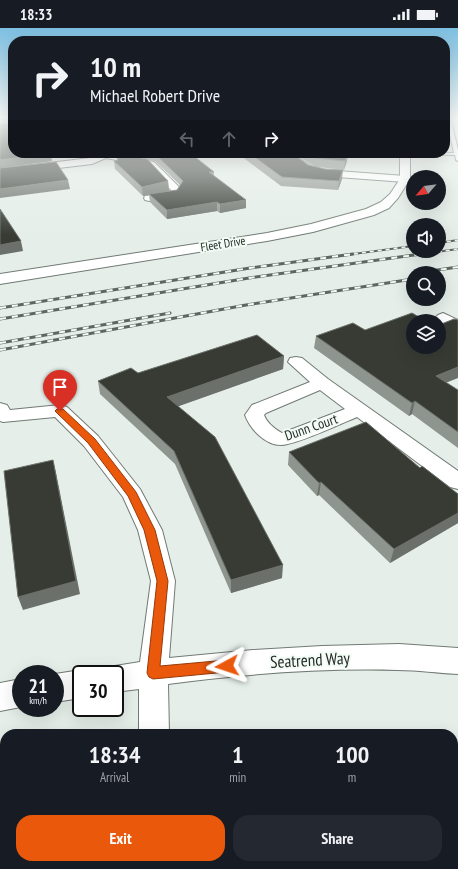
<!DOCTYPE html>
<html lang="en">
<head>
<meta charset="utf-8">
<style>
  body { margin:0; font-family:"PT Sans Narrow",sans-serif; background:#242831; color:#f1f3f6; height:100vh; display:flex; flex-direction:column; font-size:15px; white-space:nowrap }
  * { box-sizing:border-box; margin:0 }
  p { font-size:13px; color:#9ea1a6 }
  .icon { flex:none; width:22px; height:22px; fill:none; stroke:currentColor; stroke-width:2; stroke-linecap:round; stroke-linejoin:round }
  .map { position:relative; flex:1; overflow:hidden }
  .drawer { position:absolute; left:0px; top:701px; width:458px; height:140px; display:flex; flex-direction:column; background:#171b24; border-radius:16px 16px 0 0; box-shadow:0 4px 16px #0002 }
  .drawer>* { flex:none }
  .guide { position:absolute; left:8px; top:8px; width:442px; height:122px; border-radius:16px; box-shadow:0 4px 16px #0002; background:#171b24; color:#f1f3f6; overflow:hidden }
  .needle { width:26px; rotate:242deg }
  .fabs { position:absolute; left:406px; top:142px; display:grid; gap:8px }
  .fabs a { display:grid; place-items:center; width:40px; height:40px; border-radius:50%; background:#171b24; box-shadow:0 4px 16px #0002; font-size:20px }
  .speed { position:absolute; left:12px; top:637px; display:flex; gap:8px; font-size:20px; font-weight:700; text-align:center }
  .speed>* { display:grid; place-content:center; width:52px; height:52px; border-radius:50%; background:#171b24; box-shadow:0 4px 16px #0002; line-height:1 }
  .speed small { font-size:10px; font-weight:400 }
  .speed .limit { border:2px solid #111; border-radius:6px; background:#fff; color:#111 }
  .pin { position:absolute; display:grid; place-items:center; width:34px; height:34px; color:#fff; margin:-41px -17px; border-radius:50% 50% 50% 0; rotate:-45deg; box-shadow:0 0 4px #0007 }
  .pin .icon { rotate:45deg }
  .me { position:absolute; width:44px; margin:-22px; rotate:265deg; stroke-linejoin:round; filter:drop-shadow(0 0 3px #0008) }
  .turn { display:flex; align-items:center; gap:14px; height:84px; padding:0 16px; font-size:18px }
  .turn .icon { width:52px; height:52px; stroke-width:2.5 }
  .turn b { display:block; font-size:28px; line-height:34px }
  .lanes { display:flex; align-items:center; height:38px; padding:0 16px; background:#0003; justify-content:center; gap:20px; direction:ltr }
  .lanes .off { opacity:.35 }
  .eta { display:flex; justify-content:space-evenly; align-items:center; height:68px; text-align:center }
  .eta b { font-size:24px; font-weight:600; line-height:28px }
  .primary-button { display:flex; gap:8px; margin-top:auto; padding:8px 16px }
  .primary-button a { flex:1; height:46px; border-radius:16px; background:#ea580c; color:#fff; font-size:16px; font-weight:600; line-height:46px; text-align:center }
  .primary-button a+a { background:#242831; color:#f1f3f6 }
  .status { display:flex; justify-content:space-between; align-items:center; height:28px; padding:0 20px; background:#171b24; direction:ltr }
  .status svg { height:11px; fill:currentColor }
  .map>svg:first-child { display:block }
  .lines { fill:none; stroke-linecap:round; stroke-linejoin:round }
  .service-casing { stroke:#717a74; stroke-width:2 }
  .minor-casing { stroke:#717a74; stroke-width:2 }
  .tertiary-casing { stroke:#717a74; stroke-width:2 }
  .service { fill:#fff; fill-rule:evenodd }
  .minor { fill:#fff; fill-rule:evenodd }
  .tertiary { fill:#fff; fill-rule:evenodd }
  .rail-far1-casing { stroke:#5f6561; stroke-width:2 }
  .rail-casing { stroke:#5f6561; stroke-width:3 }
  .rail-far1 { stroke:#f2fcf5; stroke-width:1.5; stroke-dasharray:4; stroke-linecap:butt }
  .rail { stroke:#f2fcf5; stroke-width:2; stroke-dasharray:6; stroke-linecap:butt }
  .wall { fill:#8e948e; fill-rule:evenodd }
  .shaded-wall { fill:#6b716a }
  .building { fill:#373b34; stroke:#6b716a }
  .route { fill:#ea580c; stroke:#983908 }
  .labels { text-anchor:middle; stroke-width:4; stroke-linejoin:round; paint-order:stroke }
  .far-street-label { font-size:12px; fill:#272b28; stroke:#f2fcf5 }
  .street-label { font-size:14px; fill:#272b28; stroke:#f2fcf5 }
  .near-street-label { font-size:17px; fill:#272b28; stroke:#f2fcf5 }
</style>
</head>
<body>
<div class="status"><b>18:33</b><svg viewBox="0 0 49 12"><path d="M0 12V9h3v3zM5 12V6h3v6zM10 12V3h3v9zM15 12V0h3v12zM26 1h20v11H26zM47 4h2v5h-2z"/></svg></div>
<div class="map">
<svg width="458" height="841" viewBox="0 0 458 841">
  <rect width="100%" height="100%" fill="#e5eee8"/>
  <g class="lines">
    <!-- service casing -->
    <g class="service-casing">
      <polygon id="service" points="446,89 450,89 458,122 458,133 456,132 455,127 418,126 454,125"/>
    </g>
    <!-- minor casing -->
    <g class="minor-casing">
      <g id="minor">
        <polygon points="102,125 154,134 182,162 177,169 149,173 145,172 144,170 145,168 170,164 171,162 148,138 106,130 92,136 0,147 0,141 90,130"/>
        <polygon points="281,125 291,125 314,140 324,142 405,148 410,151 405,154 324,148 308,144"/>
        <path d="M443 285 458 292V304C450 302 440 296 435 290L438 287Z"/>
        <path d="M296 329 302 330 328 351 458 443V461L450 459 357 389C340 396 296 417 281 417 265 417 250 401 245 387L252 377 310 354 288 334 290 330ZM320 362 345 381 282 405C275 401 267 395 264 387L266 385Z"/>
        <path d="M0 375 7 377 10 382 60 377 67 379 98 408 140 461 162 502 175 553 169 630 253 622 322 618 399 616 458 620V646C438 645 418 642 397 642 321 640 243 646 168 656L169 706H139V661L115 664V646H103L105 642 115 638 140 634 151 553 138 502 123 469 84 418 55 389 3 394 0 393Z"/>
        <polygon points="81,642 90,646 81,646 81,670 55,674 55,646"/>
        <polygon points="21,651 21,679 0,683 0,655"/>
        <polygon points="170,836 206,836 208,841 172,841"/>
      </g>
    </g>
    <!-- tertiary casing -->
    <g class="tertiary-casing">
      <polygon id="tertiary" points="400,125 410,125 410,151 398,170 389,180 374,187 313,204 267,213 0,256 0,246 267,205 311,196 366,181 381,174 390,166 400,151"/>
    </g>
    <!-- service -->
    <use href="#service" class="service"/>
    <!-- minor -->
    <use href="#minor" class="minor"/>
    <!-- tertiary -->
    <use href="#tertiary" class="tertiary"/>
    <!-- rail-far1 casing -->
    <g class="rail-far1-casing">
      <g id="rail-far1">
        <polyline points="439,215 458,212"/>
        <polyline points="346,227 413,218"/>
        <polyline points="414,227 458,221"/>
      </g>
    </g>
    <!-- rail casing -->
    <g class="rail-casing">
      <g id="rail">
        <polyline points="417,245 458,239"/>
        <polyline points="0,280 250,240 353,226"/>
        <polyline points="0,291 249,250 421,226"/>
        <polyline points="0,315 170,285"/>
        <polyline points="0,322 246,277 413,251"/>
      </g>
    </g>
    <!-- rail-far1 -->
    <use href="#rail-far1" class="rail-far1"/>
    <!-- rail -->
    <use href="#rail" class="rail"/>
  </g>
  <!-- wall -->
  <g class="wall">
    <polygon points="0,89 13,89 52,133 0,140"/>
    <path d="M111 125H190L214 144V148L246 180 220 185 217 183 167 191 150 174 149 167 143 168 115 141 114 133 117 132V130H122V127ZM147 132 155 133 180 157 177 162 169 163 168 153Z"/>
    <polygon points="237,125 292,125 308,137 314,138 293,125 348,125 347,133 344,142 318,139 342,151 338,162 281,158"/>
    <polygon points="365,302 458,362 458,420 412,386 409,388 314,320 316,308"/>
    <polygon points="284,328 283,341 178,378 282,550 231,565 175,436 100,366 98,353 138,345"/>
    <polygon points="289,424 420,440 458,466 458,495 390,535 319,467 317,468 288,437"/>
    <polygon points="453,747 458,747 458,817 453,818"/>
  </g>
  <!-- shaded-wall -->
  <g class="shaded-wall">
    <polygon points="51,125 52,133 0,140 0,132"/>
    <polygon points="348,125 347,133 344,142 345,133"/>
    <polygon points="343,142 342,151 338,162 339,153"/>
    <polygon points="68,152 70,161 0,170 0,161"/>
    <polygon points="168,153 169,163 149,166 149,167 143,168 142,159"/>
    <polygon points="246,172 246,180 220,185 220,176"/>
    <polygon points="217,174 217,183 167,191 167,182"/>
    <polygon points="21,213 23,223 0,227 0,217"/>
    <polygon points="284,328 283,341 168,382 167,369"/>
    <polygon points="458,339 458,350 433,360 436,348"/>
    <polygon points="415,373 412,386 409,388 412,375"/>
    <polygon points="53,432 56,445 80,566 23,582 18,569"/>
    <polygon points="321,454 319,467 317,468 319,455"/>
    <polygon points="458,485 458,495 390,535 394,521"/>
    <polygon points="283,537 282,550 231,565 231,552"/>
  </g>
  <!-- building -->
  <g class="building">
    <polygon points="13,89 13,125 51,125 0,132 0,96 12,95"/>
    <polygon points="154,125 190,125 214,144 209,144 246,172 220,176 217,174 167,182 149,166 177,162 183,153"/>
    <polygon points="249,125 292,125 308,137 325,141 343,142 339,153 282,149"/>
    <polygon points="307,125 348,125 345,133 315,130"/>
    <polygon points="122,126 147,131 168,153 142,159 114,133 118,132 117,130 126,129"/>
    <polygon points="56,134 68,152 0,161 0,140"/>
    <polygon points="0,181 21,213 0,217"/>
    <polygon points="412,285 426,293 413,293 413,319 439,319 439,297 454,291 458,292 458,339 436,348 458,362 458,404 415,373 412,375 316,308 353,295 365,302"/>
    <polygon points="257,307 284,328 167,369 215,409 283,537 231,552 174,423 98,353 131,340 138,345"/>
    <polygon points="366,394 420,440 422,438 458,466 458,485 394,521 321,454 319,455 289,424"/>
    <polygon points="53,432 76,553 18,569 4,443"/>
    <rect x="453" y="747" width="5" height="61"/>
    <polygon points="5,767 5,836 93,836 95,841 0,841 0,770"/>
  </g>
  <!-- sky -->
  <linearGradient id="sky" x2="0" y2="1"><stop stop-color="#7dbfe1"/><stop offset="0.43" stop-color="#f3f7f5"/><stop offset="1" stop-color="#f3f7f5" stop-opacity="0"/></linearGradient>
  <rect width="458" height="207" fill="url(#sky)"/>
  <!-- route -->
  <polygon class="route" points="57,381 63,381 95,411 136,464 155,502 168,553 160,638 227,632 232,634 234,638 232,642 227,644 153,651 149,649 147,645 157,553 144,502 128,468 88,415 57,385 55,383"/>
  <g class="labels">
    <!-- far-street labels -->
    <g class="far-street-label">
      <text transform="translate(223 216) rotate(-9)" y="4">Fleet Drive</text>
    </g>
    <!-- street labels -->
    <g class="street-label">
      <text transform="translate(311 399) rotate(-19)" y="5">Dunn Court</text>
    </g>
    <!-- near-street labels -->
    <g class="near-street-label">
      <text transform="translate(310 632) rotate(-3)" y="6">Seatrend Way</text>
    </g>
  </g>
</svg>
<div class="fabs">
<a><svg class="needle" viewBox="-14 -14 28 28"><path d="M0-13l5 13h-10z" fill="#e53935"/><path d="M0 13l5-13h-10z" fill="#9ea1a6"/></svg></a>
<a><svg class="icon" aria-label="sound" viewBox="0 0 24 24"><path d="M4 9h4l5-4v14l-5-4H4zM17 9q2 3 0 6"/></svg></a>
<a><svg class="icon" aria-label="search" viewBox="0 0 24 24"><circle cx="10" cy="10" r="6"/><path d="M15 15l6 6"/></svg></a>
<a><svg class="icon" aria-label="layers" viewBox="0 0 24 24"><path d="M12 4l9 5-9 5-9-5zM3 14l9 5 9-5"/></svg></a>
</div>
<div class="speed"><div>21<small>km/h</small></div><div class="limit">30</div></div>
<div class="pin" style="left:60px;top:383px;background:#d93025"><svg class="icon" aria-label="arrive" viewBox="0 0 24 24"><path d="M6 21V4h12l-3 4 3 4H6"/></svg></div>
<svg class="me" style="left:227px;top:638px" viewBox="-20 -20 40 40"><path d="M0-17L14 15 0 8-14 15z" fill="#ea580c" stroke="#fff" stroke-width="4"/></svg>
<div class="guide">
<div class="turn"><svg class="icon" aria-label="right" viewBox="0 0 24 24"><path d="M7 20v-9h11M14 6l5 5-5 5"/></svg><div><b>10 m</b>Michael Robert Drive</div></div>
<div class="lanes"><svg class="icon off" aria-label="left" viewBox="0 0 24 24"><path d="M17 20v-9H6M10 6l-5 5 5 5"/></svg><svg class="icon off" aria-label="ahead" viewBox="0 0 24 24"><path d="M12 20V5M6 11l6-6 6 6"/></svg><svg class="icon" aria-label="right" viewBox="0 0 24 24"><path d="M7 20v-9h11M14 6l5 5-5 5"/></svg></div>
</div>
<section class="drawer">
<div class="eta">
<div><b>18:34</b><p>Arrival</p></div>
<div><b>1</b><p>min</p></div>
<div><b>100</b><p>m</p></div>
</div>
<div class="primary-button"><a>Exit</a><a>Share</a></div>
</section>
</div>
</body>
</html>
